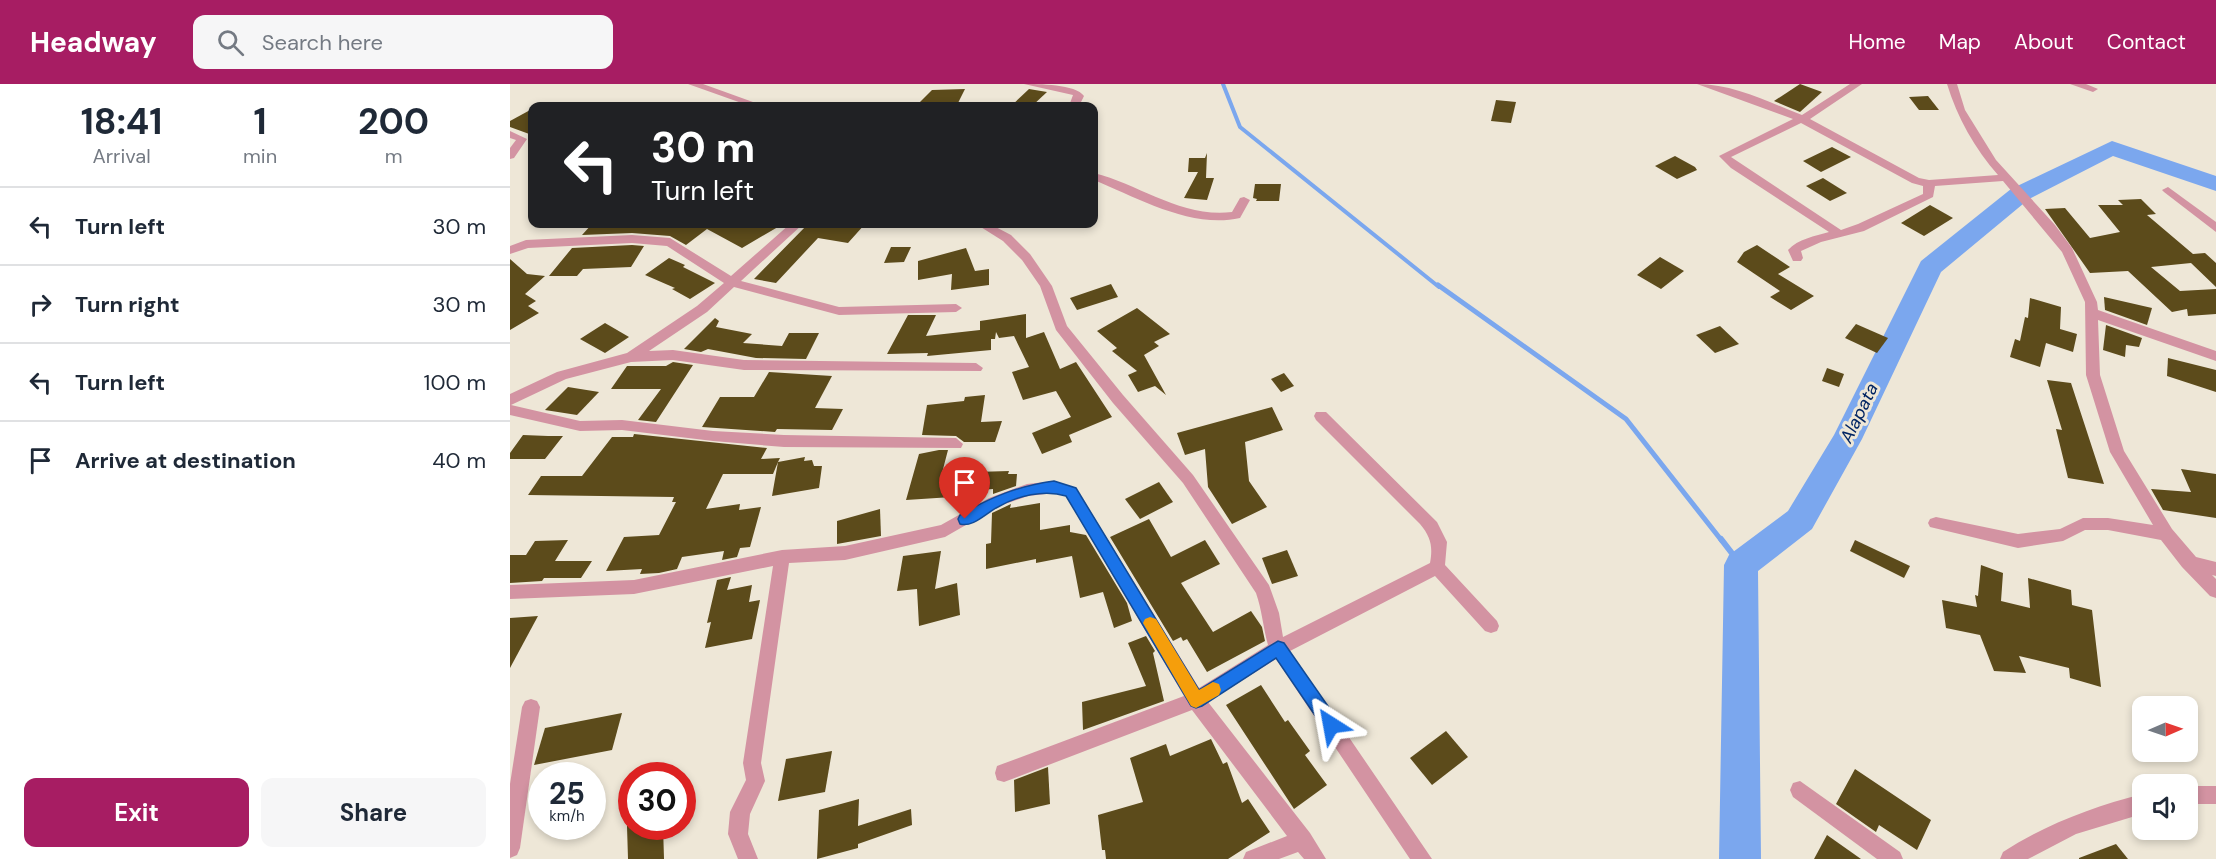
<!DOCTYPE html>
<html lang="en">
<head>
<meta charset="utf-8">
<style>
  body { margin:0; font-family:"DM Sans",sans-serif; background:#f6f6f7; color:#1f2937; height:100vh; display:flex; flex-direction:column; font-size:22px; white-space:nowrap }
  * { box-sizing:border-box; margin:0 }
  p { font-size:20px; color:#747a83 }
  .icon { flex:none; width:33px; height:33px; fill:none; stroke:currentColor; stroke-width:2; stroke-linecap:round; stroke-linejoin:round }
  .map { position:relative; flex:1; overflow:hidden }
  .drawer { display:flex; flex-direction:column; background:#fff; width:510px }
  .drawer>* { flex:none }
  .top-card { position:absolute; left:18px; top:18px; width:570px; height:126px; border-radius:12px; box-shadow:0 3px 9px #0003; background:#202124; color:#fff; overflow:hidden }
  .needle { width:39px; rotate:88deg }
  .fabs { position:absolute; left:1622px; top:612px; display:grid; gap:12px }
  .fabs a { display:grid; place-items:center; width:66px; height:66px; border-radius:12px; background:#fff; box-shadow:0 3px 9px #0003; font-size:30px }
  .speed { position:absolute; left:18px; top:678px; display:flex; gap:12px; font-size:30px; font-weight:700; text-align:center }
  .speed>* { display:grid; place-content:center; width:78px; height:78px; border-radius:50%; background:#fff; box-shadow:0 3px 9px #0003; line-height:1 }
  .speed small { font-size:15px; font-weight:400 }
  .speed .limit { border:9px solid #d22; background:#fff; color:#111 }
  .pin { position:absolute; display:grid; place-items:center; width:51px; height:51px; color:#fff; margin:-62px -26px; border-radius:50% 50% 50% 0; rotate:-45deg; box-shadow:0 0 6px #0007 }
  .pin .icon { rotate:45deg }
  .me { position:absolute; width:66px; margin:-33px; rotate:326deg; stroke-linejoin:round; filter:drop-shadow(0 0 4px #0008) }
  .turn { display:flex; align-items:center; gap:21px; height:126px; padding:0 24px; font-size:27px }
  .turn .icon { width:78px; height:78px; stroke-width:2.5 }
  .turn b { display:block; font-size:42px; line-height:51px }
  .eta { display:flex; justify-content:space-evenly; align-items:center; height:102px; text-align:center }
  .eta b { font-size:36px; font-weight:700; line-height:42px }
  .primary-button { display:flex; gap:12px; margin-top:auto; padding:12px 24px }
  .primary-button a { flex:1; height:69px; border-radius:12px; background:#a71d63; color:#fff; font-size:24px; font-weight:700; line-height:69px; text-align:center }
  .primary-button a+a { background:#f6f6f7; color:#1f2937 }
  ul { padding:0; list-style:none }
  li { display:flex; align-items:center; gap:18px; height:78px; padding:0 24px; border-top:2px solid #e0e1e3 }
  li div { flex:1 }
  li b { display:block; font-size:22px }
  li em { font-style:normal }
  header { display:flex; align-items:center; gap:36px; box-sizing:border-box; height:84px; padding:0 30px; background:#a71d63; color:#fff }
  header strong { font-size:28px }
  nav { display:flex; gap:33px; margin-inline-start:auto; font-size:21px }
  .search { width:420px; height:54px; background:#f6f6f7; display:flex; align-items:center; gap:15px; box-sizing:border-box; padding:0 21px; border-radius:12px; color:#747a83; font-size:22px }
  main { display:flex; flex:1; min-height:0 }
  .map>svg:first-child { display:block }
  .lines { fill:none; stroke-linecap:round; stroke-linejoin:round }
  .stream-far2 { stroke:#7ba7ee; stroke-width:4 }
  .stream-far1 { stroke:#7ba7ee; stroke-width:5 }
  .stream { stroke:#7ba7ee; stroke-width:6 }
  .river { fill:#7ba7ee; fill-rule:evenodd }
  .building { fill:#5c4b1b }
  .minor { fill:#d393a2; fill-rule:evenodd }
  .route { fill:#1a73e8; stroke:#114b97; stroke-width:1.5 }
  .slow { fill:#f59e0b }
  .labels { text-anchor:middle; stroke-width:6; stroke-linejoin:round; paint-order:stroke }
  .water-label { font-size:18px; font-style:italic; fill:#002462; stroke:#eee7d7 }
</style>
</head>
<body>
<header>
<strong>Headway</strong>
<div class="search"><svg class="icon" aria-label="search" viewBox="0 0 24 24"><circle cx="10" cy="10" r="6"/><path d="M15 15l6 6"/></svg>Search here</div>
<nav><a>Home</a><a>Map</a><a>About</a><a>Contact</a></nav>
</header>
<main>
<section class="drawer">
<div class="eta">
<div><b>18:41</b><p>Arrival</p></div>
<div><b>1</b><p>min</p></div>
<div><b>200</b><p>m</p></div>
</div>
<ul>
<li><svg class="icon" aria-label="left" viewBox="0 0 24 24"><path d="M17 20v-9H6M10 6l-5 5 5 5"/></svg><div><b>Turn left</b></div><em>30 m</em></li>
<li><svg class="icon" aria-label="right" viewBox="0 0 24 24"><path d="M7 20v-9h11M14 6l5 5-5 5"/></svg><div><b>Turn right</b></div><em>30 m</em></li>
<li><svg class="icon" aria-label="left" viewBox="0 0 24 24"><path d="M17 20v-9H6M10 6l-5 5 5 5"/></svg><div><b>Turn left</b></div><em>100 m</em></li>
<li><svg class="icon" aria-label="arrive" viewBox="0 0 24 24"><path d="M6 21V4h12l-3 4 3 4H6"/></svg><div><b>Arrive at destination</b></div><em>40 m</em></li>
</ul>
<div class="primary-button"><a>Exit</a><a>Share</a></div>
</section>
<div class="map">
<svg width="1706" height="775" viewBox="0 0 1706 775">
  <rect width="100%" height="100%" fill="#eee7d7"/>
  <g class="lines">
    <!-- stream-far2 -->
    <polyline class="stream-far2" points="713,0 730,43 929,203"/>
    <!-- stream-far1 -->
    <polyline class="stream-far1" points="928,201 1116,335 1212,457"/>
    <!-- stream -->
    <polyline class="stream" points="1211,455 1231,481"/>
    <!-- river -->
    <polygon class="river" points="1602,57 1706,92 1706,107 1603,72 1519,115 1431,188 1352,355 1302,445 1248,487 1251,775 1209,775 1214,481 1219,471 1278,427 1324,351 1411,177 1501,105"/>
  </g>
  <!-- building -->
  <g class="building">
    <polygon points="1290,0 1312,8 1290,28 1264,17"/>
    <polygon points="455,5 448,19 408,20 422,6"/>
    <polygon points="519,5 537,8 522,22 501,22"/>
    <polygon points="1418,12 1429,26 1409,26 1399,13"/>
    <polygon points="986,16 1006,18 1001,39 981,37"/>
    <polygon points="22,25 22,51 0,43 0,37"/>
    <polygon points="1322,63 1341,73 1311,88 1293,77"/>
    <polygon points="697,69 696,94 704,94 697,116 674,114 688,88 678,88 679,74 695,74"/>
    <polygon points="1165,72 1185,83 1187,86 1167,95 1145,82"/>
    <polygon points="1313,94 1337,109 1320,117 1296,102"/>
    <polygon points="745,100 771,100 769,117 746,117 747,115 743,114"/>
    <polygon points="1631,115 1646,130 1637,131 1683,170 1695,169 1706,179 1706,203 1681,179 1641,183 1670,207 1706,205 1706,230 1678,232 1677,225 1662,228 1618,187 1580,189 1535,125 1555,124 1580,154 1610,148 1588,121 1613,121 1608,116"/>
    <polygon points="1420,121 1443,134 1414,152 1391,139"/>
    <polygon points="82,140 273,140 232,164 197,145 176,161 160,152 122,149 72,151"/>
    <polygon points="298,140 355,140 338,159 308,154 266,199 244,195"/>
    <polygon points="122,161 134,162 121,183 73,185 67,192 39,192 62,164"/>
    <polygon points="1247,161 1280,183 1268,190 1304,212 1281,226 1260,213 1270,207 1227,178 1234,168"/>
    <polygon points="381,163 401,163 394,178 374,179"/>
    <polygon points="456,164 465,187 479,185 479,201 441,206 442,190 408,196 408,177"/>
    <polygon points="1150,173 1174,187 1151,205 1127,191"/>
    <polygon points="159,174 175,181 173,183 205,199 180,215 162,205 165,204 135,191"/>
    <polygon points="0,175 17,190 35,192 15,210 26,217 18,222 29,229 0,246"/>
    <polygon points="601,200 608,213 567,226 560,214"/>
    <polygon points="1594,213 1642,224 1637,241 1595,226"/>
    <polygon points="1520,214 1551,223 1550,245 1567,250 1563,268 1536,259 1530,283 1500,273 1505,255 1510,257 1515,233 1518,234"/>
    <polygon points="627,224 660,250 644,258 649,262 634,271 656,311 645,302 628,308 618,291 627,287 602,267 607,264 587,247"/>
    <polygon points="516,230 516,254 534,248 550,285 566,278 602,333 559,351 562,358 532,370 522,349 561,333 546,307 513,316 502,288 519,283 504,252 489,254 486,248 485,255 481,255 481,266 417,272 418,269 377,270 398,231 426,231 416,252 470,246 470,237"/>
    <polygon points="205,234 209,237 206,243 242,250 233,259 272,262 279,249 309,249 296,275 246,274 198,265 191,268 174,265"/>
    <polygon points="95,239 119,253 95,269 70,255"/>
    <polygon points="1346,240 1378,254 1367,269 1335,254"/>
    <polygon points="1596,241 1632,254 1629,263 1616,261 1615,273 1593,266"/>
    <polygon points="1210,242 1229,260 1205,269 1186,251"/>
    <polygon points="1658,274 1706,286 1706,308 1657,292"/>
    <polygon points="163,278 183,281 146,338 128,336 151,305 101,305 117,282 156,282"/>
    <polygon points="1317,284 1334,290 1329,303 1312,297"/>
    <polygon points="259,288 322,292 305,324 333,325 322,346 267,345 265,348 192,343 210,313 244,313"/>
    <polygon points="774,289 784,302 771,308 761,295"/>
    <polygon points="1537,296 1561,299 1594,400 1558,394 1546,345 1552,346"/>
    <polygon points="58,303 89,308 67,331 35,326"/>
    <polygon points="475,311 471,338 492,337 485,358 454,358 446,352 412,351 417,321 454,317 455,313"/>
    <polygon points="762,323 773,346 735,358 739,397 757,423 722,440 698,403 695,365 675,371 667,349"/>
    <polygon points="124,350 257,364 251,375 270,374 268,378 295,373 294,377 302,376 304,382 312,382 309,404 262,412 268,378 263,390 213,390 196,425 230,420 229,426 251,423 240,463 230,464 227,473 212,476 214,467 172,473 167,485 149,489 130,490 132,485 96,487 114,453 149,451 166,418 162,418 164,413 18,411 31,392 72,392 102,353 123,353"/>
    <polygon points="13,351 38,352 53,352 35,375 0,375 0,369"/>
    <polygon points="429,366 438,366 432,389 499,387 498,390 507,390 506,402 483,410 483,405 444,408 442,413 396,416 409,370"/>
    <polygon points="1671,385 1706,390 1706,434 1653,426 1641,405 1681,408"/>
    <polygon points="649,398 663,418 630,435 615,415"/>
    <polygon points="530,419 530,446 560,441 560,448 576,451 617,519 622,537 604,544 593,508 570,514 562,472 526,479 526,475 476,485 476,460 481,459 482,429 501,420 500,424"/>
    <polygon points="370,425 371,452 327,460 327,437"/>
    <polygon points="639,435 661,473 695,456 710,480 671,499 703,548 741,527 752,543 755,557 697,588 677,555 673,557 671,553 663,557 600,453"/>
    <polygon points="58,456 45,477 82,477 71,494 34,494 32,497 0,499 0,471 16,471 25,457"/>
    <polygon points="1345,456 1400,482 1394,494 1340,467"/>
    <polygon points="777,466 788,492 762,500 752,474"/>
    <polygon points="431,467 425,505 447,499 450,531 409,542 407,505 387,507 393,472"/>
    <polygon points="1471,481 1493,489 1491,517 1520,524 1518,494 1561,506 1562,521 1582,526 1591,603 1560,594 1559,584 1509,572 1516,589 1484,587 1470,551 1436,544 1432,516 1467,523 1465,511 1468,512"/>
    <polygon points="221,493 217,506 242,501 239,518 250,516 242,555 195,564 201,538 197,539 207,496"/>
    <polygon points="28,532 0,584 0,534"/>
    <polygon points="636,552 645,567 643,569 654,617 573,646 572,618 636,602 618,559"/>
    <polygon points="751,601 775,638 778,636 800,667 795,671 817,701 784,725 716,621"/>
    <polygon points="112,629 102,666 24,681 35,644"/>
    <polygon points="936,647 958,673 922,701 900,674"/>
    <polygon points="701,655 713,680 717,678 732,719 738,715 760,748 718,775 596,775 595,766 592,766 588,731 633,718 620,674 656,660 660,672"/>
    <polygon points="322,667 315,708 268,717 276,675"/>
    <polygon points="538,683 540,720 505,728 504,696"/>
    <polygon points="1345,685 1421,736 1407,766 1369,741 1366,748 1326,720"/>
    <polygon points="349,715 348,742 401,725 402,741 348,760 348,764 307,775 309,726"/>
    <polygon points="117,742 153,742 154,775 118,775"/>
    <polygon points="1317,751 1351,775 1304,775"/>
    <polygon points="1606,760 1618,775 1569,775 1569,774"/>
  </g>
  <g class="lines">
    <!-- minor -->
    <g class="minor">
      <polygon points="178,0 193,0 254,22 240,22"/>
      <path d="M514 0C528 0 566 0 574 12L569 22H559L563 11Z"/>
      <path d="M1187 0C1224 0 1258 18 1292 31L1340 0H1352L1300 35 1409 94 1419 96 1488 91C1465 65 1447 33 1437 0H1447L1455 26 1486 76 1545 141 1562 164 1587 218 1588 226 1706 267V277L1588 236 1590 291 1614 367 1662 445 1686 473 1706 478V492L1702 491 1706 495V514L1700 512 1672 483 1651 456 1598 446H1575L1553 457 1508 464 1420 443 1418 439 1420 435 1426 433 1508 450 1550 445 1573 434H1598L1643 441 1600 368 1576 291 1575 218 1552 168 1493 97 1425 102 1423 113 1354 147 1311 158 1291 167 1293 174 1291 177H1283L1278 166C1288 155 1305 152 1319 148L1221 84 1209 72 1283 35ZM1291 39 1402 99 1413 102V110L1348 140 1331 146 1221 73Z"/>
      <polygon points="1560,0 1576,0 1588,5 1583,8"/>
      <polygon points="0,47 17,55 4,74 0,75 0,64 6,56 0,54"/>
      <path d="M584 89C631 101 671 134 722 128L730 114 734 113 740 116 730 134C681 145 628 114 584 96Z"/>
      <polygon points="1658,103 1706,138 1706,148 1654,108 1652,106"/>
      <polygon points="280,140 293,140 231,197 329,223 446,220 452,224 446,228 329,231 224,203 197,228 139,267 163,266 234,276 466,279 473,284 471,287 234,286 163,276 121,278 56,295 1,321 70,337 112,336 203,347 274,351 446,354 453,360 451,364 274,363 203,357 112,346 70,347 0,331 0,310 47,288 117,269 187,222 214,199 157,162 122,159 18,164 0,170 0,162 16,156 122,151 160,154 221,192"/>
      <path d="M466 140H480L501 151 520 170 542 202 557 242 613 311 683 391 759 501 769 529 773 553 920 479C923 463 921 453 910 440L806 336 804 332 806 328H816L927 438 937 458 935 481 987 537 989 542 987 547 981 549 975 547 925 492 780 567 922 775H900L766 575 698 618 800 749 816 775H794L788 768 769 775H733L736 768 777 752 682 626 494 698 487 696 485 689 487 682 674 612 556 412 544 409 518 412 489 422 435 453 335 476 279 479 251 679 255 697 240 730 238 750 248 775H228L218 750 220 728 236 696 233 679 263 482 124 510 0 515V501L124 496 272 466 335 462 431 441 479 414 517 400 544 397 566 404 689 604 758 561C753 543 752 526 746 509L673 399 603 319 546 246 530 202 512 176 493 157Z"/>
      <polygon points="21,615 27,617 30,623 10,764 7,771 0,774 0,700 12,623 15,617"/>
      <polygon points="1290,697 1390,768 1393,775 1367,775 1283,713 1280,706 1283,699"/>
      <rect x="1677" y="702" width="29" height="18"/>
      <path d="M1632 710V730L1566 750 1518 775H1490L1493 768C1536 740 1583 723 1632 710Z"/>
    </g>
  </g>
  <!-- route -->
  <path class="route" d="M544 397 566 404 689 606 768 557 774 559 827 635 829 641 827 646 821 648 815 646 766 574 692 622 686 624 681 622 556 412C534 405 507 412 488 423 477 428 463 444 450 440L448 435 450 431C481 413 508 402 544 397Z"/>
  <!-- slow -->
  <polygon class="slow" points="640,533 646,535 689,606 703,598 709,600 711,606 709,611 686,624 681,622 633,539 635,535"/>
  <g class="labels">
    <!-- water labels -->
    <g class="water-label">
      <text transform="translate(1349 329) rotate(-64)" y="6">Alapata</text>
    </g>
  </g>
</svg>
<div class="fabs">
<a><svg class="needle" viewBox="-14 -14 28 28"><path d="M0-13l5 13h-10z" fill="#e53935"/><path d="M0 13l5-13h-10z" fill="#747a83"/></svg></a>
<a><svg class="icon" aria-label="sound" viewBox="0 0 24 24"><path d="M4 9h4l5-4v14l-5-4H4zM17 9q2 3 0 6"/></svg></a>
</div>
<div class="speed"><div>25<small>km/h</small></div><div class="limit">30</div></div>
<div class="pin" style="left:455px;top:435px;background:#d93025"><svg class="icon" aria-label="arrive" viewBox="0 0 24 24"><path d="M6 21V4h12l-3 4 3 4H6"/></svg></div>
<svg class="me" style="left:821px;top:641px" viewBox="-20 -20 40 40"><path d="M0-17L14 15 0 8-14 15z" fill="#1a73e8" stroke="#fff" stroke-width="4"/></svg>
<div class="top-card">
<div class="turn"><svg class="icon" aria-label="left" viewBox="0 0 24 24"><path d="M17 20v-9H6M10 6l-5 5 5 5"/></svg><div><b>30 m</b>Turn left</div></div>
</div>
</div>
</main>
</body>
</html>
